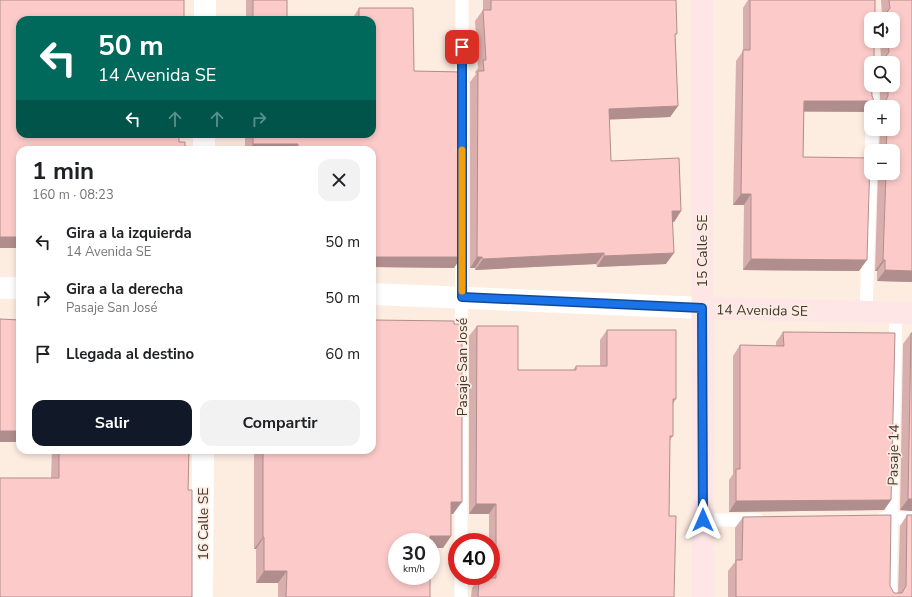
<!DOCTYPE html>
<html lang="es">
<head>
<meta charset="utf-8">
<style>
  body { margin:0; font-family:"Nunito Sans",sans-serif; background:#f2f2f2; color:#202124; height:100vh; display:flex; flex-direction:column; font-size:15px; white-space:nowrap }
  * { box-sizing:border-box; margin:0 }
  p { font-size:13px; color:#757577 }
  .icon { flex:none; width:22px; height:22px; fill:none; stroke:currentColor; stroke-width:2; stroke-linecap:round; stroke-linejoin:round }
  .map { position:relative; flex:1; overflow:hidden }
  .details { position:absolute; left:16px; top:146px; width:360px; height:308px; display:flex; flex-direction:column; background:#fff; border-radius:12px; box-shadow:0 2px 6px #0003 }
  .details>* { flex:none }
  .hud { position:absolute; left:16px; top:16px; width:360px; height:122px; border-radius:12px; box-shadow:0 2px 6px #0003; background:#00695c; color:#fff; overflow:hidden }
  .controls { position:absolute; left:864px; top:12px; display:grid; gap:8px }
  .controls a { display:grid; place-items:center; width:36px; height:36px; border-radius:8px; background:#fff; box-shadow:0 2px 6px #0003; font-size:20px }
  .speed { position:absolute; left:388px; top:533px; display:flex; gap:8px; font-size:20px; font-weight:700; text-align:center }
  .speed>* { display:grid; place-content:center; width:52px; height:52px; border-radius:50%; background:#fff; box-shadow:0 2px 6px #0003; line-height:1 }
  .speed small { font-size:10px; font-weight:400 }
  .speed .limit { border:6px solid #d22; background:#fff; color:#111 }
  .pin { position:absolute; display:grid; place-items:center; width:34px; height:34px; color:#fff; margin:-17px; border-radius:8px; box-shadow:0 2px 6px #0006 }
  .me { position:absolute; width:44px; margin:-22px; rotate:0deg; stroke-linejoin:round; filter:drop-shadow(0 0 3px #0008) }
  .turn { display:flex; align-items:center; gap:14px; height:84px; padding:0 16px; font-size:18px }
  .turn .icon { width:52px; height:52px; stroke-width:2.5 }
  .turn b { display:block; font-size:28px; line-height:34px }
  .lanes { display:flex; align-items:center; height:38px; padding:0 16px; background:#0003; justify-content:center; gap:20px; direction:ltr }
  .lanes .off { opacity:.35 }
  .round { display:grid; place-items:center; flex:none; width:42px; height:42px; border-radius:12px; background:#f2f2f2 }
  .head { display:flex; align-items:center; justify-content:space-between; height:68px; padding:0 16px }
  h1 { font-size:24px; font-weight:700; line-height:30px }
  .primary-button { display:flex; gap:8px; margin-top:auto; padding:8px 16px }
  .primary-button a { flex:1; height:46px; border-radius:12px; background:#111827; color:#fff; font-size:16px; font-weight:700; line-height:46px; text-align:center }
  .primary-button a+a { background:#f2f2f2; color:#202124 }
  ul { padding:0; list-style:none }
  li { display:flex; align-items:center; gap:12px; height:56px; padding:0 16px }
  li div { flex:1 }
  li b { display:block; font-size:15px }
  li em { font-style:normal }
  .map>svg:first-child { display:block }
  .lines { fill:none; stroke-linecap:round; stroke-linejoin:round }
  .lane { stroke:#fff; stroke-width:13 }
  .street { stroke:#fff; stroke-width:22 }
  .secondary { stroke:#fee6e7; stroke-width:22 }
  .wall { fill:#d9afad; fill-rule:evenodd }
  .shaded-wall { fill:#b08e8d }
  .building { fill:#fccbc9; stroke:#b08e8d; fill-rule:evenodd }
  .route-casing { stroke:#114b97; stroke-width:10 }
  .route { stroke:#1a73e8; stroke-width:7 }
  .slow { stroke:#f59e0b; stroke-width:7 }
  .labels { text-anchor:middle; stroke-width:3.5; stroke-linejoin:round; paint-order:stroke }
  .street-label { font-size:14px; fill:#433831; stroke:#fdece0 }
</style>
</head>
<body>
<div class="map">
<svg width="912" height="597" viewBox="0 0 912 597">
  <rect width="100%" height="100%" fill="#fdece0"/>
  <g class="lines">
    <!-- lane -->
    <g class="lane">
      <polyline points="872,107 872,85"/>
      <polyline points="866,312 872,129"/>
      <polyline points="884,518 912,518"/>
      <polyline points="703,520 758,520"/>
      <polyline points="461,542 462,0"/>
      <polyline points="461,597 461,576"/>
      <polyline points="890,597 896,313"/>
    </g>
    <!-- street -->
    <g class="street">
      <polyline points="205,20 205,0"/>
      <polyline points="204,150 204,134"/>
      <polyline points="0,288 20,288"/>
      <polyline points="372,294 702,308"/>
      <polyline points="202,597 203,450"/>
    </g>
    <!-- secondary -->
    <g class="secondary">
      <polyline points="702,0 703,597"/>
      <polyline points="702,308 912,313"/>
    </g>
  </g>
  <!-- wall -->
  <g class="wall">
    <rect x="246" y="0" width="41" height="20"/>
    <polygon points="483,0 676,0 675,37 678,106 670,117 609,119 611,161 681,211 674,222 672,222 666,264 597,267 596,264 475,270 475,268 470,268 470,82 476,74 475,72 478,68 475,21 483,10"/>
    <path d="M748 0H875V12L878 15H882L881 0H912V282L877 281V271H875L878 173H893V151H879L880 129H893V107H880V85H893V63H871L866 112H804L803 157 859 271 743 270 744 205H733L736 61 743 51V8ZM871 19H893V41H880L881 59H877L874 56Z"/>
    <polygon points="359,8 413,8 414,71 461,72 461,257 454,268 372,267 372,150 245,150 245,134 372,134 372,20 352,20 352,19"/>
    <polygon points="477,326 518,370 573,370 576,366 600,366 600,340 607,330 676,399 673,404 673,436 670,440 669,516 674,597 471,597 472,588 479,578 489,578 489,576 491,576 491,542 489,542 489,514 469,514 469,336"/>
    <polygon points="783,332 891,500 884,510 729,512 729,480 733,474 733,356 740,345 776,346 776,342"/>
    <polygon points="911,333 912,333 912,511 900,510 903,344"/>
    <polygon points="52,450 189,450 188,490 51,478"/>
    <polygon points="254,450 372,450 453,514 451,514 451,536 443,548 431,548 431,542 397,542 430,597 278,597 278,583 256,583 256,549 254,549"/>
    <polygon points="907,515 912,597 728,597 728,571 735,562 735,528 743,517 890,586 894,593 898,593 900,526"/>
  </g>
  <!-- shaded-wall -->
  <g class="shaded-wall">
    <polygon points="804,101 874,101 866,112 796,111"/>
    <polygon points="885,102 888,102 884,107 881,107"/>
    <polygon points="678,106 670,117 601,120 609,109"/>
    <polygon points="253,144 298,144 294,150 249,150"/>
    <polygon points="741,194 751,194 744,205 733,205"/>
    <polygon points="672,211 681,211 674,222 664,222"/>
    <rect x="0" y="237" width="20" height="11"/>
    <polygon points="604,253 596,264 475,270 483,259"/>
    <polygon points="674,253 666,264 597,267 604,256"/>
    <polygon points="372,257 461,257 454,268 372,267"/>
    <polygon points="477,257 482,257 475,268 470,268"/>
    <polygon points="751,259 867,260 859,271 743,270"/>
    <polygon points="883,260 885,260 877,271 875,271"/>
    <polygon points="885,270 912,271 912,282 877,281"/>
    <rect x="0" y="431" width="20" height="11"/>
    <polygon points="908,499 912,499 912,511 900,510"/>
    <polygon points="891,500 884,510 729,512 736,501"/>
    <polygon points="451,502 462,502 453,514 443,514"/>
    <polygon points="476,504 496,504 489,514 469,514"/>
    <polygon points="430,536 451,536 443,548 431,548 431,542 426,542"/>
    <polygon points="263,537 264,537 256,549 254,549"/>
    <polygon points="264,571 287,571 278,583 256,583"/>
  </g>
  <!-- building -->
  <g class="building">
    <polygon points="0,0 184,0 184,20 20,20 20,134 179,134 179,142 185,142 185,150 20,150 20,237 0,237"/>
    <rect x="253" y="0" width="34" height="20"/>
    <polygon points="491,0 676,0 677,34 675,34 678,106 609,109 611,161 679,158 681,211 672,211 674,253 604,256 604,253 483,259 482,257 477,257 478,71 484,71 483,60 486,60 483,10 491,10"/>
    <path d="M750 0H875V12L878 15H885L890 8 889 0H912V271L885 270V260H883L886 173H893V151H886L887 129H893V107H888V102H885L888 96V85H893V63H871L872 96 874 101H804L803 157 870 158 867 260 751 259V194H741L743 50H750ZM871 19H893V41H888L889 52 884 59H877L874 56V41H871Z"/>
    <polygon points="359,8 413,8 414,71 461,72 461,257 372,257 372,150 298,150 298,144 253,144 253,134 372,134 372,20 359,20"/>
    <polygon points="0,319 20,320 20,431 0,431"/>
    <polygon points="372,320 454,321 454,324 462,324 462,502 451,502 451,536 430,536 430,542 397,542 397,576 430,576 430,597 286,597 287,571 264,571 264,537 263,537 263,450 372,450"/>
    <polygon points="477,326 518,326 518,370 576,370 576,366 607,366 607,330 676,330 676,399 673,399 673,436 670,436 669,516 676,516 674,597 478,597 479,578 496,578 496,504 476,504"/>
    <polygon points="783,332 895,333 891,500 736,501 736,469 740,469 740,345 784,346"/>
    <polygon points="911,333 912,333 912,499 908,499"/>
    <polygon points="59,450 189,450 188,490 192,490 192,597 0,597 0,478 59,478"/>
    <polygon points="891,515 890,586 894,593 902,593 906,586 907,515 912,515 912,597 736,597 736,560 742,560 743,517"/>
  </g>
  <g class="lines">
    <!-- route casing -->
    <g class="route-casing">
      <polyline id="route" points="462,47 462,297 702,308 703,520"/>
    </g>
    <!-- route -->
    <use href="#route" class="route"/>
    <!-- slow -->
    <polyline class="slow" points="462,291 462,150"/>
  </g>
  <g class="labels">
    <!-- street labels -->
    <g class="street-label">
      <text transform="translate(702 251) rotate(-90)" y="5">15 Calle SE</text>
      <text transform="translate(762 310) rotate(1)" y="5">14 Avenida SE</text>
      <text transform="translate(462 367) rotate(-90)" y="5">Pasaje San José</text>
      <text transform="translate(893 455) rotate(-89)" y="5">Pasaje 14</text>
      <text transform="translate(203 524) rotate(-90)" y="5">16 Calle SE</text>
    </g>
  </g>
</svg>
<div class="controls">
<a><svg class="icon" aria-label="sound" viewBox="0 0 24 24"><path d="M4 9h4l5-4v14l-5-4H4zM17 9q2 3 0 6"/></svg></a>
<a><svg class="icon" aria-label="search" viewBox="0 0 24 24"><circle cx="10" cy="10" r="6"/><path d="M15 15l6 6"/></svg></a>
<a>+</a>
<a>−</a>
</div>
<div class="speed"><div>30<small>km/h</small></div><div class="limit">40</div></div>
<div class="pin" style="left:462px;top:47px;background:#d93025"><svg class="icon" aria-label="arrive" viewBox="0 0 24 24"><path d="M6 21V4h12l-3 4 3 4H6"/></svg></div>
<svg class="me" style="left:703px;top:520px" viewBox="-20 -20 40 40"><path d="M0-17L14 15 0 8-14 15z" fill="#1a73e8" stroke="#fff" stroke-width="4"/></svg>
<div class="hud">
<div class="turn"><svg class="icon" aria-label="left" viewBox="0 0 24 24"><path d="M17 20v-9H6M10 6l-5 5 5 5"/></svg><div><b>50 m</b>14 Avenida SE</div></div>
<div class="lanes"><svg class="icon" aria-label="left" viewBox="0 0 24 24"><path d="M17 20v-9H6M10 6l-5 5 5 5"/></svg><svg class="icon off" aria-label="ahead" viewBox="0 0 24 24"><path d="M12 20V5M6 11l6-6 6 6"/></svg><svg class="icon off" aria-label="ahead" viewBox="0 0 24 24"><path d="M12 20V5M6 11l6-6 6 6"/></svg><svg class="icon off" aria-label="right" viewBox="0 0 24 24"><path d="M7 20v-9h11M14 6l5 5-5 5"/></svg></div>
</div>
<section class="details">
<div class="head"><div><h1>1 min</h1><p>160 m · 08:23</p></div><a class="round"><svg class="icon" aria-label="close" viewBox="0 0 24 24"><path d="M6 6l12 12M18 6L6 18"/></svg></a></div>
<ul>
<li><svg class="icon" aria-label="left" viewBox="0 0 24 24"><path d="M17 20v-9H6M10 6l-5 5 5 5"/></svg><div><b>Gira a la izquierda</b><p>14 Avenida SE</p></div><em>50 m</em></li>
<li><svg class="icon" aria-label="right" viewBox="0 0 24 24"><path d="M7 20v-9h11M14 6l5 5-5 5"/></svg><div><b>Gira a la derecha</b><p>Pasaje San José</p></div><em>50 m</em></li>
<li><svg class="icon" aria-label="arrive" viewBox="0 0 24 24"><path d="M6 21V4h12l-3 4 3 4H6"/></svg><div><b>Llegada al destino</b></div><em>60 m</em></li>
</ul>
<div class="primary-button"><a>Salir</a><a>Compartir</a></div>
</section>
</div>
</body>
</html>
